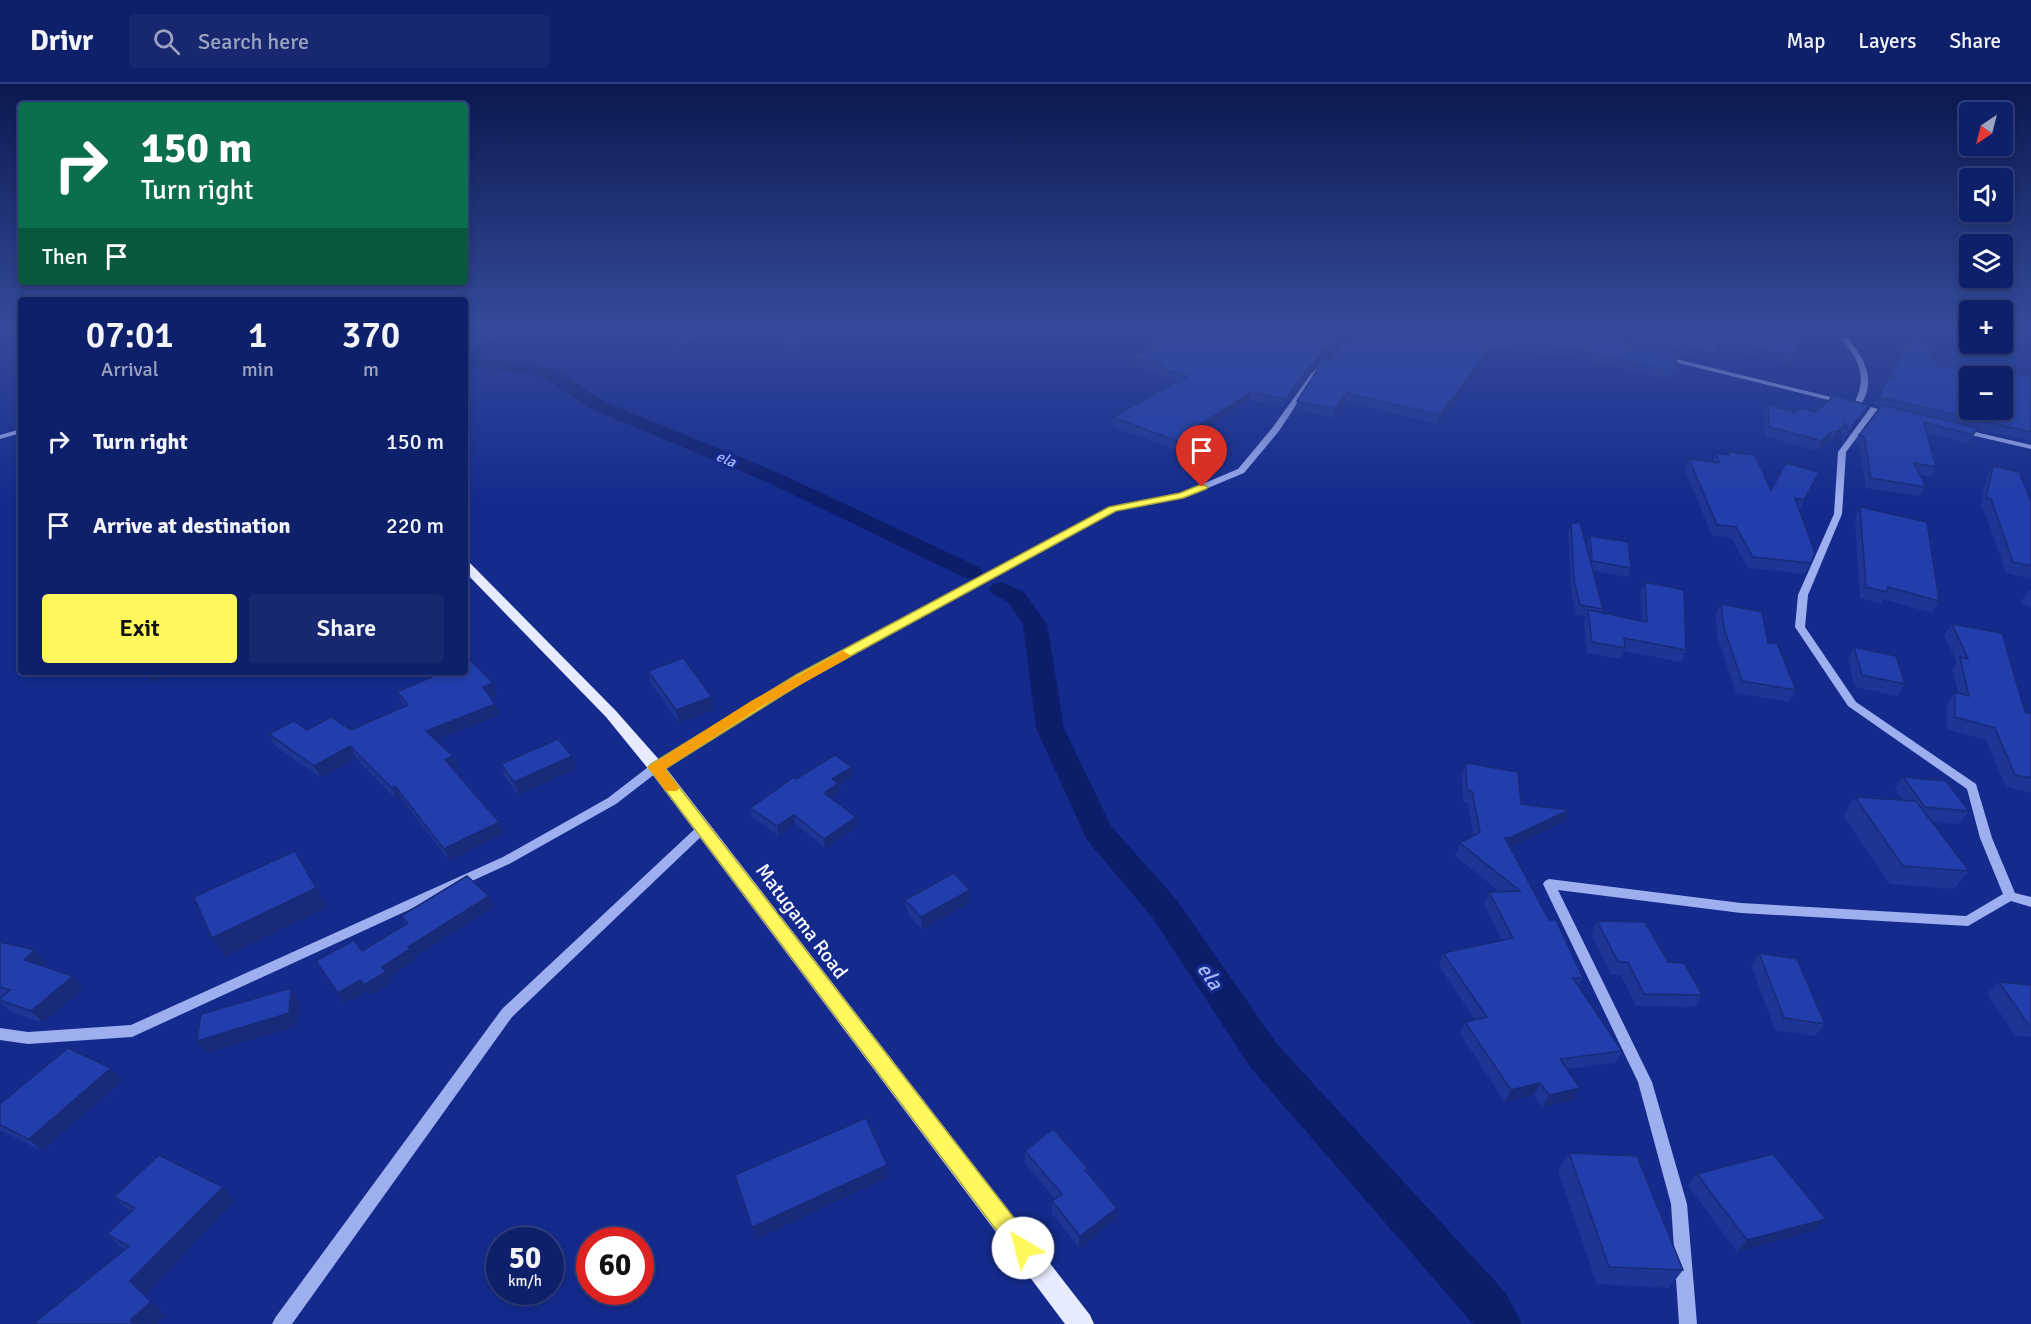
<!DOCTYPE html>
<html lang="en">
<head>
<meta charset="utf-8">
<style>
  body { margin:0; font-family:Signika,sans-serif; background:#182870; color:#f1f3f6; height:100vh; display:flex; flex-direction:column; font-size:22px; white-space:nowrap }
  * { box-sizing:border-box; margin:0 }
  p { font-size:20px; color:#9ba3c1 }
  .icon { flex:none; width:33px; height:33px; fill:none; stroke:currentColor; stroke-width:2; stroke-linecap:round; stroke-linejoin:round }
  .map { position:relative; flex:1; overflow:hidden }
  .details { position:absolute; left:18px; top:213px; width:450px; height:378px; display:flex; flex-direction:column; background:#0f206a; border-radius:6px; box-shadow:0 3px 9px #0003,0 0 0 2px #2f3e7e }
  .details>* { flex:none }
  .guide { position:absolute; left:18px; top:18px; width:450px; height:183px; border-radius:6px; box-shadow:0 3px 9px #0003,0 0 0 2px #2f3e7e; background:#0b6e4f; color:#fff; overflow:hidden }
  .needle { width:39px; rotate:215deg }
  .tools { position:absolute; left:1959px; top:18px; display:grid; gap:12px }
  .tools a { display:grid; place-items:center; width:54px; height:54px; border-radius:6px; background:#0f206a; box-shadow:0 3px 9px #0003,0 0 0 2px #2f3e7e; font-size:30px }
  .speed { position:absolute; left:486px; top:1143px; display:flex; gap:12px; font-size:30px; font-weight:700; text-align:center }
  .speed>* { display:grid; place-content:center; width:78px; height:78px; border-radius:50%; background:#0f206a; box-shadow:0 3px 9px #0003,0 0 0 2px #2f3e7e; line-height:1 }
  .speed small { font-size:15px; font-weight:400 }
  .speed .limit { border:9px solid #d22; background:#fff; color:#111 }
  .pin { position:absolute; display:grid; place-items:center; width:51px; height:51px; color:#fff; margin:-62px -26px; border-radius:50% 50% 50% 0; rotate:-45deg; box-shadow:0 0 6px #0007 }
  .pin .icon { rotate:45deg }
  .me { position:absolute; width:66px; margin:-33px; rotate:323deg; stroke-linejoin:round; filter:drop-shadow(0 0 4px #0008) }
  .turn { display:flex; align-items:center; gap:21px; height:126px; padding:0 24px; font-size:27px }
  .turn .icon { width:78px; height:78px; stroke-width:2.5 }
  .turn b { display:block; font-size:42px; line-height:51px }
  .then { display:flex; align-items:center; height:57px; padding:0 24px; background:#0003; gap:12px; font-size:22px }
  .eta { display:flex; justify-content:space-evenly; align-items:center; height:102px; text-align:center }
  .eta b { font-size:36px; font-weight:600; line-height:42px }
  .primary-button { display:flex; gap:12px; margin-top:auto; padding:12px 24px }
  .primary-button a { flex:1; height:69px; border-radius:6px; background:#fff85d; color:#111; font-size:24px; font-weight:600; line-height:69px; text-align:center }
  .primary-button a+a { background:#182870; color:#f1f3f6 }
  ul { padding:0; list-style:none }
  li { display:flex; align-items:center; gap:18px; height:84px; padding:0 24px }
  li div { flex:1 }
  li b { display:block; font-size:22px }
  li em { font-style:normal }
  header { display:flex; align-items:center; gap:36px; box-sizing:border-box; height:84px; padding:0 30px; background:#0f206a; border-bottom:2px solid #2f3e7e }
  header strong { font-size:28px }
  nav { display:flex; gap:33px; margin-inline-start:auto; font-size:21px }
  .search { width:420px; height:54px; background:#182870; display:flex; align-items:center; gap:15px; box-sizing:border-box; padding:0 21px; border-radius:6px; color:#9ba3c1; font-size:22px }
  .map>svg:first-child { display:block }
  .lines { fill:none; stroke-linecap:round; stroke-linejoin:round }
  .canal { fill:#0c1d6a; fill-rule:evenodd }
  .minor { fill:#9eaff0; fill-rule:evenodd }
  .major { fill:#e7ebff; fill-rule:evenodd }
  .wall { fill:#1d3594 }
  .shaded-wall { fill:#182b78 }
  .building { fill:#223eac; stroke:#182b78; stroke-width:1.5; fill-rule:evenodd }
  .route { fill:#fff85d; stroke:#a6a13c; stroke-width:1.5 }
  .slow { fill:#f59e0b }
  .labels { text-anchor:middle; stroke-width:6; stroke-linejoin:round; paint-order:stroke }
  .far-water-label { font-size:15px; font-style:italic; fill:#aabaf8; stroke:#142b8d }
  .near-street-label { font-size:20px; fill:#fff; stroke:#142b8d }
  .near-water-label { font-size:21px; font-style:italic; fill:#aabaf8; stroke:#142b8d }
</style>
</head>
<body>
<header>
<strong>Drivr</strong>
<div class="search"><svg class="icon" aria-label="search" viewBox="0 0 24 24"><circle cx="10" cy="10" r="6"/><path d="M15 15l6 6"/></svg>Search here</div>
<nav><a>Map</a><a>Layers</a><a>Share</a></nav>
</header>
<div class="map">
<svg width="2031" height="1240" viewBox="0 0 2031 1240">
  <rect width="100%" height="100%" fill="#142b8d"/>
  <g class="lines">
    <!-- canal -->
    <g class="canal">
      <polygon points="518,243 539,243 537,246 481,274 533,280 556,286 603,317 781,390 979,483 983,488 979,493 971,495 963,493 767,398 591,325 544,294 531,290 465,282 465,269"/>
      <polygon points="1001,498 1024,508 1047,540 1064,644 1111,742 1176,815 1277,960 1506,1209 1522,1240 1473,1240 1251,984 1152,833 1087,756 1036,644 1023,540 1008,518 993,510 989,505 993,500"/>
    </g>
    <!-- minor -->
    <g class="minor">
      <path d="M1844 255H1848C1861 270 1872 287 1867 307 1865 314 1862 320 1857 323L1853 321C1868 295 1860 278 1843 256Z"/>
      <polygon points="1664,272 1843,316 1844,317 1841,319 1662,275 1662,273"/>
      <polygon points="1325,277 1330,278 1315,292 1279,347 1244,389 1186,413 1116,427 760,622 660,686 616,720 511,779 132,953 28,960 0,956 0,944 28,948 131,941 503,773 608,714 652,680 752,618 1110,423 1181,409 1238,385 1273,343 1311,290"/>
      <polygon points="1871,323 1878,325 1846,368 1842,430 1808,511 1805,543 1856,618 1976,700 1992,754 2015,809 2031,813 2031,823 2011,817 1968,842 1741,829 1558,806 1652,998 1687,1120 1697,1240 1679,1240 1671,1120 1638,998 1543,800 1545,797 1549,795 1741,819 1966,832 2003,810 1980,754 1967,705 1848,622 1795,543 1798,511 1834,430 1838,368"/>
      <polygon points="1958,344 2031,361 2031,365 1958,348"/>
      <polygon points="21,345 21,349 0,355 0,351"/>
      <polygon points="703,740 707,741 709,744 707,747 512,933 292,1240 272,1240 275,1234 502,925 699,741"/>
    </g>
    <!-- major -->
    <polygon class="major" points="465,477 469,478 616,627 662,679 1090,1231 1094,1240 1065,1240 650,687 606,633 465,488"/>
  </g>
  <!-- wall -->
  <g class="wall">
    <polygon points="671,243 831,243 800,263 740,251 739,249 682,269"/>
    <polygon points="1171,243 1358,243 1309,288 1284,323 1249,316 1204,346 1203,355 1181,368 1112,342 1113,333 1178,298 1159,292 1159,288 1132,281 1133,273 1150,263 1151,255"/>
    <polygon points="1363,243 1801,243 1807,253 1789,280 1716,265 1711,277 1678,270 1674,288 1670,296 1561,271 1559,274 1495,263 1438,340 1345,318 1333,334 1296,326 1297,317"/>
    <polygon points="1909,254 1937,282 2031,292 2031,357 1977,345 1968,360 1927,349 1936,383 1931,393 1920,391 1926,403 1920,412 1866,404 1859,362 1854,361 1859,351 1880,322 1874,321"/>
    <polygon points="1831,311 1869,321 1864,330 1844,357 1840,348 1837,354 1831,358 1828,357 1817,367 1765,353 1764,331 1768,321 1795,328 1816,328 1827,319"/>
    <polygon points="1728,368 1771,406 1819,388 1800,426 1811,479 1805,490 1748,484 1731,454 1712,452 1685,386 1689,375 1713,378 1716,369 1727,370"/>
    <polygon points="1993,382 2031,418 2031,495 2006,489 1984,426 1980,424 1987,392"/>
    <polygon points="1860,423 1939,517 1932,529 1883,515 1881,520 1860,514 1855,434"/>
    <polygon points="1571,440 1587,461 1590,452 1631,484 1628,493 1593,487 1603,525 1601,529 1642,537 1640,510 1645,498 1686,566 1681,578 1624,567 1620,575 1587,569 1584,538 1586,532 1576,531 1571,506 1568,448"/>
    <polygon points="2031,505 2031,524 2020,519 2027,508"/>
    <polygon points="1721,520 1768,559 1796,606 1789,618 1736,609 1718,555 1715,532"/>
    <polygon points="1952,540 2025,628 2031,630 2031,709 2006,703 1986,656 1947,645 1947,620 1955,608 1958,609 1952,585 1957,579 1944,551"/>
    <polygon points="1854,563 1905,600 1898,612 1855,603 1848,575"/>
    <polygon points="648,587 715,625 679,639 651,599"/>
    <polygon points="493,599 497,611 491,614 500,631 436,656 453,672 458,683 454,686 504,749 450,777 401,714 397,716 356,674 321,694 275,662 269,650 307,646 351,646 405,622 402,619 397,608"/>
    <polygon points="1466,679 1521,720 1564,738 1510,764 1549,836 1583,894 1578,902 1622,967 1615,979 1567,985 1580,1004 1574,1016 1542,1024 1534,1011 1505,1018 1460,950 1465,938 1475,936 1439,882 1443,869 1502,856 1484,821 1489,808 1500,808 1455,772 1460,759 1474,752 1468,719 1463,718 1462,691"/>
    <polygon points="501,680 576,685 519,711 505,693"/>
    <polygon points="853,692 838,702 839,709 831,714 856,733 858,742 825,764 795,740 779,752 752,733 750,724 796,695"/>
    <polygon points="1903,693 1969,727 1960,740 1931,737 1969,787 1954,805 1890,800 1843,732 1855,713 1903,716 1895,705"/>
    <polygon points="970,806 970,819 922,846 907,828 905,816"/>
    <polygon points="494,823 414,873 416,876 389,893 392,898 370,912 367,907 345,920 316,877 362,867 405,840 401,832"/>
    <polygon points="1597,837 1668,878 1702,911 1694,923 1636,922 1621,891 1611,891 1591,850"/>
    <polygon points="0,858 35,866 46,879 43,882 73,892 83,905 43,939 10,928 0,917 1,913 0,913"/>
    <polygon points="1759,869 1825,940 1815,952 1775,946 1751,881"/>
    <polygon points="1999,898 2031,901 2031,953 2016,952 1987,910"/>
    <polygon points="122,997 42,1067 0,1046 0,1020"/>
    <polygon points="1025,1067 1088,1084 1088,1088 1117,1124 1116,1136 1079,1164 1052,1129 1052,1117 1055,1115 1025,1079"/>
    <polygon points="1569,1069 1683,1186 1669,1204 1597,1200 1558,1087"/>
    <polygon points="1697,1090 1815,1147 1737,1168 1688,1102"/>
    <polygon points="223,1103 235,1117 145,1211 165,1232 156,1240 33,1240 124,1166 107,1150 130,1128 114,1113"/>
  </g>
  <!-- shaded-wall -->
  <g class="shaded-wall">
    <polygon points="732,243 754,243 739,245 739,249 682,269 680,261"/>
    <polygon points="820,243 831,243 800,263 799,256"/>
    <polygon points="1351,243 1358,243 1309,288 1284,323 1286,315 1311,280"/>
    <polygon points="1810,246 1807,253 1789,280 1793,272"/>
    <polygon points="1497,255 1495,263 1438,340 1440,331"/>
    <polygon points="1251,308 1249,316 1196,351 1204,346 1203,355 1181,368 1182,359 1196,343"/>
    <polygon points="1347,309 1345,318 1333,334 1335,325"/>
    <polygon points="1869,321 1864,330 1844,357 1849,347"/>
    <polygon points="1842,344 1837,354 1831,358 1836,348"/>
    <polygon points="1832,347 1828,357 1817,367 1822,357"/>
    <polygon points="146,588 178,588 152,598"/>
    <polygon points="493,599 497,611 488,615 483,603"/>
    <polygon points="712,613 715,625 679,639 676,626"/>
    <polygon points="495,620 500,631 431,658 426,647"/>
    <polygon points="350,662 356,674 321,694 314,682"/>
    <polygon points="453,672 458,683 450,688 445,676"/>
    <polygon points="572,672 576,685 519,711 514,698"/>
    <polygon points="852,683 853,692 838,702 839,709 825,718 824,709 832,695"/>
    <polygon points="395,702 401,714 397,716 392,704"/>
    <polygon points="1569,726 1564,738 1504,767 1509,754"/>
    <polygon points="794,731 795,740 779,752 777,742"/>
    <polygon points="856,733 858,742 825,764 824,755"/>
    <polygon points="499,738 504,749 450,777 444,765"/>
    <polygon points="295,767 327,823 225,873 212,854"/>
    <polygon points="970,806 970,819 922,846 921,833"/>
    <polygon points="489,812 494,823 414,873 416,876 389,893 392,898 370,912 364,901 382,883 408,863"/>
    <polygon points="35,866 46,879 36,888 24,876"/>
    <polygon points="73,892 83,905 43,939 31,927"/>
    <polygon points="360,896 367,907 345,920 338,909"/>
    <polygon points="291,904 299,917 298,942 207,969 197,957"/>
    <polygon points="111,984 122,997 42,1067 29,1055"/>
    <polygon points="1540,999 1534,1011 1505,1018 1511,1006"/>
    <polygon points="1580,1004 1574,1016 1542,1024 1549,1011"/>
    <polygon points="887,1081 889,1093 756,1155 752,1143"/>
    <polygon points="223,1103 235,1117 145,1211 165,1232 156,1240 134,1240 130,1236 130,1197"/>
    <polygon points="1117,1124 1116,1136 1079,1164 1080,1152"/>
    <polygon points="1826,1135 1815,1147 1737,1168 1747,1156"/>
  </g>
  <!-- building -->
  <g class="building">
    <polygon points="673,243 732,243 680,261"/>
    <polygon points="742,243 820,243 799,256 739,245"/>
    <polygon points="1171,243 1351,243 1311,280 1286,315 1251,308 1196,343 1204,346 1182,359 1113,333 1188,292 1160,284 1164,281 1133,273 1158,258 1151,255"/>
    <polygon points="1363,243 1558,243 1678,272 1674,288 1563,263 1562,266 1497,255 1440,331 1347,309 1335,325 1297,317 1318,285"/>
    <polygon points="1589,243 1801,243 1810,246 1793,272 1719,258 1714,269 1680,262 1680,265"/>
    <path d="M1909 254 1924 256 1937 282 2031 292V348L1879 313 1889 293 1896 295 1893 286ZM1970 292H2002V326H1970Z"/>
    <polygon points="1831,311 1869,321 1849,347 1845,339 1842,344 1836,348 1832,347 1822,357 1769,343 1768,321 1795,328 1801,324 1816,328 1832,314"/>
    <polygon points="1882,321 1978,344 1973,351 1924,338 1936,383 1914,379 1926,403 1871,394 1864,353 1859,351"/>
    <polygon points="1728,368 1755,371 1771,406 1786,379 1819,388 1804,416 1795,414 1815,469 1811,479 1753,473 1736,443 1717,441 1689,375 1720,379 1716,369 1729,371"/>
    <polygon points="1993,382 2019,388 2031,418 2031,482 2013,478 1991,415 1986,414"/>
    <polygon points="1860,423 1927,438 1939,517 1888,503 1887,508 1866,503"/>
    <polygon points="1580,438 1603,525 1580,521 1574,497 1571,440"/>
    <polygon points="1590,452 1628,458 1631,484 1592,477"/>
    <polygon points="1645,498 1684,506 1686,566 1624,554 1625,564 1592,558 1588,526 1647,538"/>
    <polygon points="1721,520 1762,528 1768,559 1777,559 1796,606 1742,597 1724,544"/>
    <polygon points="1952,540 2002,549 2025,628 2031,630 2031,694 2015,691 1995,644 1955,633 1955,608 1969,612 1960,573 1968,575"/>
    <polygon points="1854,563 1896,572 1905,600 1862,591"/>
    <polygon points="683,574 712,613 676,626 648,587"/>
    <polygon points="470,576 493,599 483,603 495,620 426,647 453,672 445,676 499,738 444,765 395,702 392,704 350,662 314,682 269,650 294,637 307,646 331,633 351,646 408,621 397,608 443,588 465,588 465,579"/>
    <polygon points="558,655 572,672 514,698 501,680"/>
    <polygon points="835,671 852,683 832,695 838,699 824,709 856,733 824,755 794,731 777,742 750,724 794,693 796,695"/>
    <polygon points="1466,679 1518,688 1521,720 1569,726 1509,754 1505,754 1549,836 1556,836 1583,894 1573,894 1622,967 1560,975 1580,1004 1549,1011 1540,999 1511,1006 1465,938 1487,933 1443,869 1513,854 1489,808 1520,807 1460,759 1480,748 1472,707 1467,706"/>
    <polygon points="1903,693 1946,697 1969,727 1925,723"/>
    <polygon points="1855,713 1916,717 1969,787 1903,782"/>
    <polygon points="295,767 316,804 212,854 194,813"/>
    <polygon points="954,789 970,806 921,833 905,816"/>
    <polygon points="467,792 489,812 408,863 410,865 382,883 386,888 364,901 360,896 338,909 316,877 354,856 362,867 408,839 401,832"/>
    <polygon points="1597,837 1645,838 1668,878 1684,879 1702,911 1644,910 1628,878 1618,878"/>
    <polygon points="0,858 35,866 24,876 73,892 31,927 0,916 0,914 10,906 0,903"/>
    <polygon points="1759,869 1797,875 1825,940 1784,934"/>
    <polygon points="1999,898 2031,901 2031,940 2028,940"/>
    <polygon points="291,904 289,929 197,957 201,930"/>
    <polygon points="68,964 111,984 29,1055 0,1041 0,1020"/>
    <polygon points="866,1034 887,1081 752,1143 735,1091"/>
    <polygon points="1053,1045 1088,1084 1085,1086 1117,1124 1080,1152 1052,1117 1062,1110 1025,1067"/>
    <polygon points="1569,1069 1637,1072 1683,1186 1609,1183"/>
    <polygon points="1773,1070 1826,1135 1747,1156 1697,1090"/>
    <polygon points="159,1071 223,1103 130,1197 151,1218 130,1236 134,1240 33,1240 129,1162 107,1150 135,1124 114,1113"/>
  </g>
  <!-- sky -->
  <linearGradient id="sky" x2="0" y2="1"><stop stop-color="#0b184e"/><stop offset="0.58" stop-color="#344a9a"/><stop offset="1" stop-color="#344a9a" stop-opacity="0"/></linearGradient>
  <rect width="2031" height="417" fill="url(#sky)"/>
  <!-- route -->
  <polygon class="route" points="1202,400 1208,403 1206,405 1183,414 1116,427 805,597 665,685 1031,1156 1034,1164 1031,1171 1023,1175 1015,1171 648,683 651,680 796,591 1109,423 1180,409"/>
  <!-- slow -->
  <polygon class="slow" points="843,567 850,571 848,574 761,623 665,685 679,704 677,707 666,707 648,683 751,617"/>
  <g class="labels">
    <!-- far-water labels -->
    <g class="far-water-label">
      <text transform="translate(726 375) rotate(23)" y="5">ela</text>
    </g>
    <!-- near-street labels -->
    <g class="near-street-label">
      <text transform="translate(802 837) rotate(53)" y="7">Matugama Road</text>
    </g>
    <!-- near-water labels -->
    <g class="near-water-label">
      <text transform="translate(1210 892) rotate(56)" y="7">ela</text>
    </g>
  </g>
</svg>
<div class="tools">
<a><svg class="needle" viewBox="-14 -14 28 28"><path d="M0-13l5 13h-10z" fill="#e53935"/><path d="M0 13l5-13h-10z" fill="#9ba3c1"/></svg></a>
<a><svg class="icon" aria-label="sound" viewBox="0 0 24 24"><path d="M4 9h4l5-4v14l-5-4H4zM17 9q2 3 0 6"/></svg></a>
<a><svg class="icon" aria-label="layers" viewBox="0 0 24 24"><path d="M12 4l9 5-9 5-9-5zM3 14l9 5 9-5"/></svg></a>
<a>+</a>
<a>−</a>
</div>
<div class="speed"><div>50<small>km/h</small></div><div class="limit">60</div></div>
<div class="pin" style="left:1202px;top:403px;background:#d93025"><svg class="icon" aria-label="arrive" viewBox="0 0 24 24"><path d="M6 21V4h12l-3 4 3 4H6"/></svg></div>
<svg class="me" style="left:1023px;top:1164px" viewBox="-20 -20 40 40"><circle r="19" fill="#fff"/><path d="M0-13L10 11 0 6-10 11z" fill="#fff85d"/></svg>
<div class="guide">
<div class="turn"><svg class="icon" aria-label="right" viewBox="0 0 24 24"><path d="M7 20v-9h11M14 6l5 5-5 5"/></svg><div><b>150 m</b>Turn right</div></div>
<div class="then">Then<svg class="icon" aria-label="arrive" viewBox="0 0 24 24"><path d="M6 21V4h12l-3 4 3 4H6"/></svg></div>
</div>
<section class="details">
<div class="eta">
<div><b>07:01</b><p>Arrival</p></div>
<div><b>1</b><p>min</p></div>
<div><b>370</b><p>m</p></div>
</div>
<ul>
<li><svg class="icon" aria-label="right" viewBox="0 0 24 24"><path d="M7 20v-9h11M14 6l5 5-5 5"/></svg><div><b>Turn right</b></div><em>150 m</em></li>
<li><svg class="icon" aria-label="arrive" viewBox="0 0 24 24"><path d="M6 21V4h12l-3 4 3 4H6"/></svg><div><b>Arrive at destination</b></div><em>220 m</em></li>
</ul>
<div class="primary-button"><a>Exit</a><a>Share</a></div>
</section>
</div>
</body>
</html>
